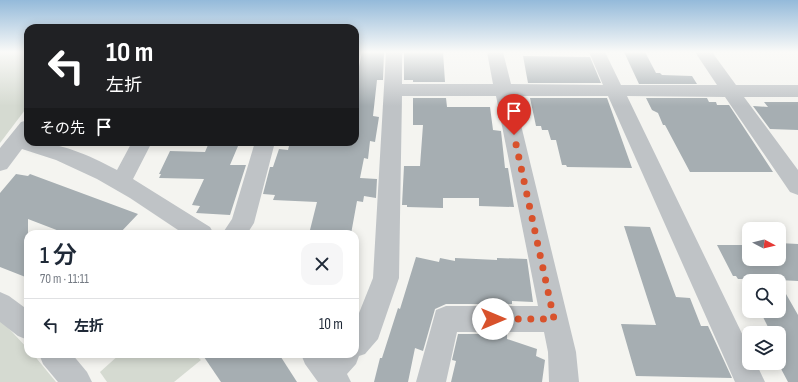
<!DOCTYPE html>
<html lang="ja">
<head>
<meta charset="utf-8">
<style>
  body { margin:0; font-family:"Sofia Sans Condensed","Noto Sans JP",sans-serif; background:#f6f6f7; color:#1f2937; height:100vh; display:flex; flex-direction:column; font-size:15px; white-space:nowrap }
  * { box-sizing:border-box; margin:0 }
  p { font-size:13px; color:#747a83 }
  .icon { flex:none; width:22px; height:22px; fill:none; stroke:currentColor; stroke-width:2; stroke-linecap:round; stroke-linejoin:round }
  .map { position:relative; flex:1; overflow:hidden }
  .drawer { position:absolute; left:24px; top:230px; width:335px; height:128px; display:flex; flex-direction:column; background:#fff; border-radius:12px; box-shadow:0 2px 10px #0003 }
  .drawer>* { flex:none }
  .guide { position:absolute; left:24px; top:24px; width:335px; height:122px; border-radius:12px; box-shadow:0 2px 10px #0003; background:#202124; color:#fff; overflow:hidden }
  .needle { width:26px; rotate:97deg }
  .controls { position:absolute; left:742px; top:222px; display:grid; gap:8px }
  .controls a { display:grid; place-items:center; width:44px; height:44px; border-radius:8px; background:#fff; box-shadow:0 2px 10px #0003; font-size:20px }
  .pin { position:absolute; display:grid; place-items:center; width:34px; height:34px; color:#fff; margin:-41px -17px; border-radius:50% 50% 50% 0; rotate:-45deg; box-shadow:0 0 4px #0007 }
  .pin .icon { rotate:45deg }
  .me { position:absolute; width:44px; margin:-22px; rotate:90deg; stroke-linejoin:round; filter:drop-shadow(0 0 3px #0008) }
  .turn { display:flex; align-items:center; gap:14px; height:84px; padding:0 16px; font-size:18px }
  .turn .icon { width:52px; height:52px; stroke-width:2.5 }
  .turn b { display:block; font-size:28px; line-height:34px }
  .then { display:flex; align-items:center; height:38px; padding:0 16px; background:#0003; gap:8px; font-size:15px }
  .round { display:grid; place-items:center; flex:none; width:42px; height:42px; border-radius:12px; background:#f6f6f7 }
  .headline { display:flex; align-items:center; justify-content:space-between; height:68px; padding:0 16px }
  h1 { font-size:24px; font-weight:600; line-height:30px }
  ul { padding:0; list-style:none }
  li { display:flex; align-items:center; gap:12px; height:52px; padding:0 16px; border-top:1px solid #e0e1e3 }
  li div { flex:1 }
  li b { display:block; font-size:15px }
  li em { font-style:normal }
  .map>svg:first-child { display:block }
  .green { fill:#d5dad1 }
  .building { fill:#a6aeb2 }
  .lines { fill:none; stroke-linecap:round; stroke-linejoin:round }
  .minor { fill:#bfc3c6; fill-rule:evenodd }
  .route { stroke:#d8522c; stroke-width:7; stroke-dasharray:0 12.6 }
</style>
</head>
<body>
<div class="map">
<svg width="798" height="382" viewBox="0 0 798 382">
  <rect width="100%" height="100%" fill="#f4f4f0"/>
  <!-- green -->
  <g class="green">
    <polygon points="0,52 28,52 28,106 0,143"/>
    <polygon points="0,319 28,349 28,354 33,354 56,382 0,382"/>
    <polygon points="120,354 194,354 201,360 174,382 107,382 100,372"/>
  </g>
  <!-- building -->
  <g class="building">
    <polygon points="362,52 384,52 383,80 377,80 373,116 379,117 375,142 370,141 368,159 364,158 360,178 377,179 376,198 364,196 363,202 357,201 351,234 309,234 317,202 273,200 275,195 263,194 270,167 273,167 279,149 288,150 290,142 355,142 355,86"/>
    <polygon points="404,52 443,52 445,82 413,82 413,80 404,80"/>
    <polygon points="624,52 645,52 656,73 660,73 662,75 692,76 697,84 639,84"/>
    <polygon points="523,56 590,57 601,83 528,83"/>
    <polygon points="413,98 446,98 447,107 490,107 493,130 501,131 505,168 508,168 514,207 479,206 479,198 443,198 443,208 407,207 407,205 402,205 404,166 420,166 423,125 413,125"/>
    <polygon points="530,98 607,98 632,168 567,167 566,165 562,165 556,140 551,140 548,130 542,130 541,126 536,126"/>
    <polygon points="646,98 707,98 709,102 716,102 717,105 729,105 773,172 690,172 665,125 663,125 658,113 652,110"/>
    <polygon points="764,102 798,102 798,130 770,129 753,106 768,107"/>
    <polygon points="208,145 238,146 230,165 246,165 230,215 196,213 200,206 192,205 204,179 159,178 161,174 159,174 170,151 205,152"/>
    <polygon points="16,174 28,176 30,174 138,214 119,234 67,234 28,219 28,278 0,267 0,193"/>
    <polygon points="624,226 650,227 676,297 690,298 701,326 708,326 732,378 636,376 621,324 656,325"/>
    <polygon points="779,243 798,244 798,281 778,280 798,315 798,382 788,382 779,365 779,333 771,333 760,311 779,311 779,281 749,281 749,290 744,279 738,279 736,276 733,276 717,245 749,245 749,259 779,259"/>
    <polygon points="416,257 439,262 440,258 455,261 455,258 497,260 497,258 527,259 533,302 512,301 512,304 446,304 435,309 423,351 415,348 408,382 374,382 380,358 382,358 398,308 400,309"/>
    <polygon points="458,334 507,334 507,339 537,349 536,356 545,360 542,382 451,382 456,361 452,360"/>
    <polygon points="202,354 279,354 297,382 221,382"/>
  </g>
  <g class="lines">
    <!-- minor -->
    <g class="minor">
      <polygon points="386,52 402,52 402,84 493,84 487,52 503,52 511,84 603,85 589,52 605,52 621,85 717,85 695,52 712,52 736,85 798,85 798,97 744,97 798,170 798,195 790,192 725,97 627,96 749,348 749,363 756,363 765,382 735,382 608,96 514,96 576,352 579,382 549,382 548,352 544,332 457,332 446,382 416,382 436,310 446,306 538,306 496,96 402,96 399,278 378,339 365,354 359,356 356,364 347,374 351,382 318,382 305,364 301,354 355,354 355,323 373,278"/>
      <path d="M28 120V142C61 142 88 155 117 170L132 142H152L133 179 210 227 214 234H184L130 198 97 179 56 160 22 149 7 169 0 171V148L21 122Z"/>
      <polygon points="255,142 275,142 254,223 247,234 222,234 232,219"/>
      <polygon points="0,292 9,296 28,310 28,340 18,336 0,322"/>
      <polygon points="39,354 72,354 87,372 92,382 58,382 43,364"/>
    </g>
  </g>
  <!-- sky -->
  <linearGradient id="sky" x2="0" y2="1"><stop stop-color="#94bada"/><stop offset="0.49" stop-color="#fafaf8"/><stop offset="1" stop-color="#fafaf8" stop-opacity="0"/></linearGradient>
  <rect width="798" height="106" fill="url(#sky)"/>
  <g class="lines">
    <!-- route -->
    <polyline class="route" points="493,319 554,319 514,135"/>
  </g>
</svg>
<div class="controls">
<a><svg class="needle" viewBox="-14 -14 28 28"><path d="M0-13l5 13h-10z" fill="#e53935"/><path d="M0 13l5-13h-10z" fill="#747a83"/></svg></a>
<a><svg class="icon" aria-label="search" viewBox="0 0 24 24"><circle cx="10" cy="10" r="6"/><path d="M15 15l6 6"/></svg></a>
<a><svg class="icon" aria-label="layers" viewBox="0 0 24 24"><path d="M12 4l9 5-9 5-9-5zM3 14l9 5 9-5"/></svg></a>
</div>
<div class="pin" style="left:514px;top:135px;background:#d93025"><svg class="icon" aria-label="arrive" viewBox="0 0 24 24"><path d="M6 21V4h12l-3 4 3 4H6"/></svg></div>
<svg class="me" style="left:493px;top:319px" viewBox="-20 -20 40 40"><circle r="19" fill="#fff"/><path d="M0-13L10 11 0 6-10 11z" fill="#d8522c"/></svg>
<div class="guide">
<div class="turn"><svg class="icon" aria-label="left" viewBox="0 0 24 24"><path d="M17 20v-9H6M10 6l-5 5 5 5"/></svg><div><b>10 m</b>左折</div></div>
<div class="then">その先<svg class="icon" aria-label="arrive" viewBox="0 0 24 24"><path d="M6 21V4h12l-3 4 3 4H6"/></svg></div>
</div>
<section class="drawer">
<div class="headline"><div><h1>1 分</h1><p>70 m · 11:11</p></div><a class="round"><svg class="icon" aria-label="close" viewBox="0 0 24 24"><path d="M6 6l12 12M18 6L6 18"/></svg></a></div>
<ul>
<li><svg class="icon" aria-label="left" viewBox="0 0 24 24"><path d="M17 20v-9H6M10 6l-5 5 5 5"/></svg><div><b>左折</b></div><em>10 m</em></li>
</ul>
</section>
</div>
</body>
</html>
